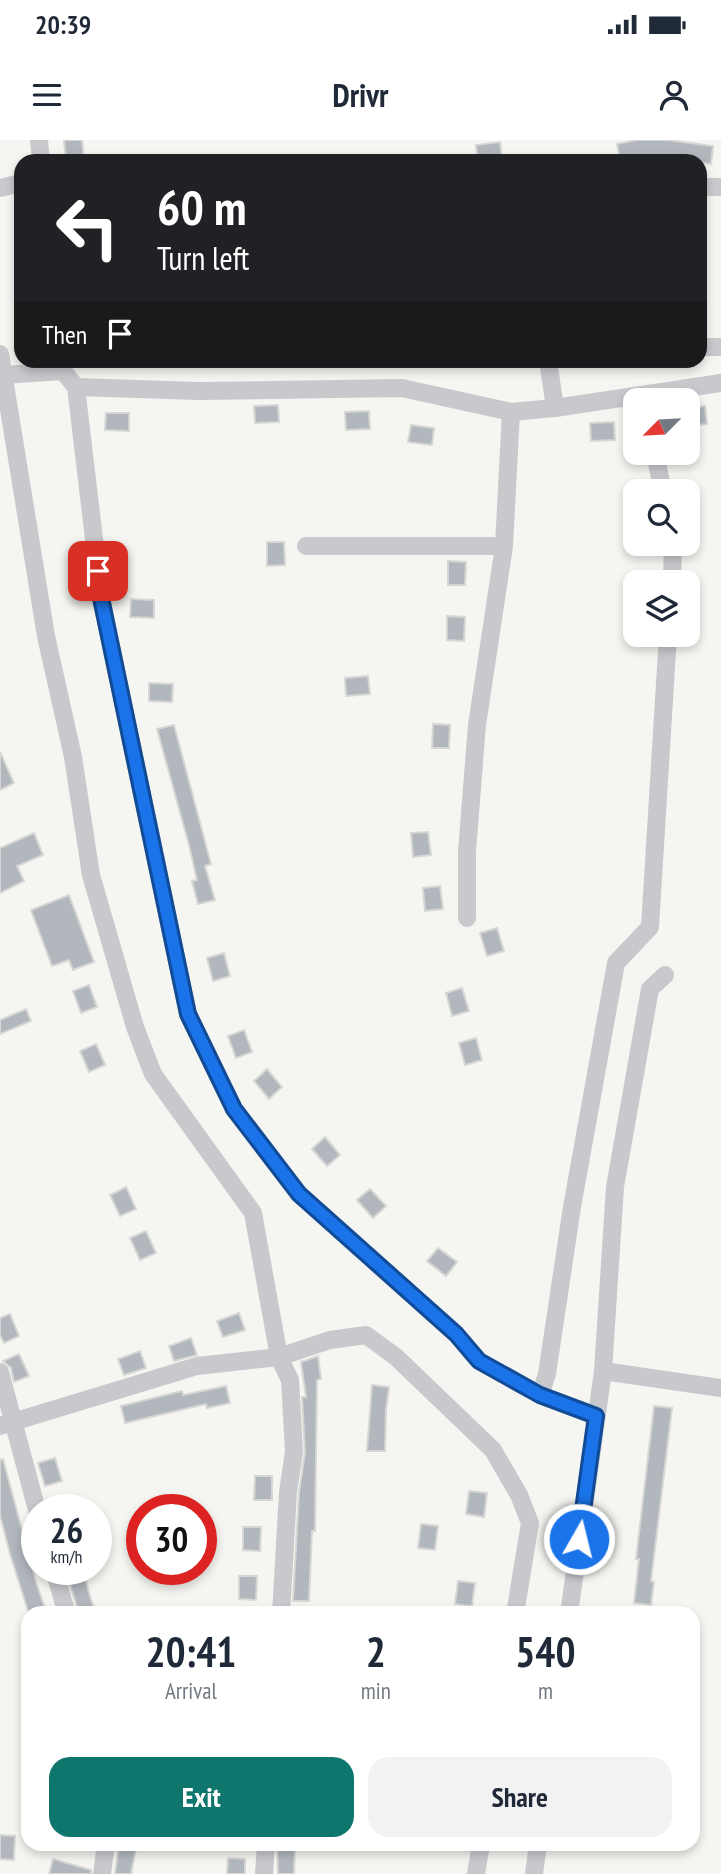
<!DOCTYPE html>
<html lang="en">
<head>
<meta charset="utf-8">
<style>
  body { margin:0; font-family:"PT Sans Narrow",sans-serif; background:#f2f2f3; color:#1f2937; height:100vh; display:flex; flex-direction:column; font-size:26px; white-space:nowrap }
  * { box-sizing:border-box; margin:0 }
  p { font-size:23px; color:#747a83 }
  .icon { flex:none; width:38px; height:38px; fill:none; stroke:currentColor; stroke-width:2; stroke-linecap:round; stroke-linejoin:round }
  .map { position:relative; flex:1; overflow:hidden }
  .details { position:absolute; left:21px; top:1466px; width:679px; height:245px; display:flex; flex-direction:column; background:#fff; border-radius:21px; box-shadow:0 4px 10px #0003 }
  .details>* { flex:none }
  .hud { position:absolute; left:14px; top:14px; width:693px; height:214px; border-radius:21px; box-shadow:0 4px 10px #0003; background:#202124; color:#fff; overflow:hidden }
  .needle { width:46px; rotate:246deg }
  .fabs { position:absolute; left:623px; top:248px; display:grid; gap:14px }
  .fabs a { display:grid; place-items:center; width:77px; height:77px; border-radius:14px; background:#fff; box-shadow:0 4px 10px #0003; font-size:35px }
  .speed { position:absolute; left:21px; top:1354px; display:flex; gap:14px; font-size:35px; font-weight:700; text-align:center }
  .speed>* { display:grid; place-content:center; width:91px; height:91px; border-radius:50%; background:#fff; box-shadow:0 4px 10px #0003; line-height:1 }
  .speed small { font-size:18px; font-weight:400 }
  .speed .limit { border:10px solid #d22; background:#fff; color:#111 }
  .pin { position:absolute; display:grid; place-items:center; width:60px; height:60px; color:#fff; margin:-30px; border-radius:14px; box-shadow:0 4px 10px #0006 }
  .me { position:absolute; width:77px; margin:-38px; rotate:8deg; stroke-linejoin:round; filter:drop-shadow(0 0 5px #0008) }
  .turn { display:flex; align-items:center; gap:24px; height:147px; padding:0 28px; font-size:32px }
  .turn .icon { width:91px; height:91px; stroke-width:2.5 }
  .turn b { display:block; font-size:49px; line-height:60px }
  .then { display:flex; align-items:center; height:66px; padding:0 28px; background:#0003; gap:14px; font-size:26px }
  .eta { display:flex; justify-content:space-evenly; align-items:center; height:119px; text-align:center }
  .eta b { font-size:42px; font-weight:600; line-height:49px }
  .cta { display:flex; gap:14px; margin-top:auto; padding:14px 28px }
  .cta a { flex:1; height:80px; border-radius:21px; background:#0f766e; color:#fff; font-size:28px; font-weight:600; line-height:80px; text-align:center }
  .cta a+a { background:#f2f2f3; color:#1f2937 }
  .status { display:flex; justify-content:space-between; align-items:center; height:49px; padding:0 35px; background:#fff; direction:ltr }
  .status svg { height:19px; fill:currentColor }
  header { display:flex; justify-content:space-between; align-items:center; height:91px; padding:0 28px; background:#fff; font-size:32px; font-weight:600 }
  .map>svg:first-child { display:block }
  .building { fill:#b1b7bd; stroke:#d6d6d4; stroke-width:2 }
  .lines { fill:none; stroke-linecap:round; stroke-linejoin:round }
  .minor { stroke:#c7c9cd; stroke-width:18 }
  .route-casing { stroke:#114b97; stroke-width:18 }
  .route { stroke:#1a73e8; stroke-width:12 }
</style>
</head>
<body>
<div class="status"><b>20:39</b><svg viewBox="0 0 49 12"><path d="M0 12V9h3v3zM5 12V6h3v6zM10 12V3h3v9zM15 12V0h3v12zM26 1h20v11H26zM47 4h2v5h-2z"/></svg></div>
<header><svg class="icon" aria-label="menu" viewBox="0 0 24 24"><path d="M4 6h16M4 12h16M4 18h16"/></svg>Drivr<svg class="icon" aria-label="person" viewBox="0 0 24 24"><circle cx="12" cy="8" r="4"/><path d="M4 21q1-7 8-7t8 7"/></svg></header>
<div class="map">
<svg width="721" height="1734" viewBox="0 0 721 1734">
  <rect width="100%" height="100%" fill="#f5f5f1"/>
  <!-- building -->
  <g class="building">
    <polygon points="64,0 82,0 84,21 66,21"/>
    <polygon points="637,0 668,0 713,6 711,24 650,15 620,21 617,4"/>
    <polygon points="500,2 502,20 478,21 476,5"/>
    <polygon points="278,265 279,282 255,283 254,266"/>
    <polygon points="705,266 707,284 688,286 688,269"/>
    <polygon points="369,271 370,289 346,290 345,272"/>
    <polygon points="106,273 129,273 129,291 105,290"/>
    <polygon points="614,282 615,300 591,301 590,283"/>
    <polygon points="411,285 434,288 432,305 408,302"/>
    <polygon points="267,402 284,402 285,425 267,426"/>
    <polygon points="448,421 466,422 465,445 448,445"/>
    <polygon points="131,459 154,460 154,478 130,477"/>
    <polygon points="447,476 465,477 464,501 447,500"/>
    <polygon points="368,536 370,554 346,556 345,538"/>
    <polygon points="149,543 173,544 172,562 149,561"/>
    <polygon points="433,584 450,585 449,608 432,608"/>
    <polygon points="174,585 211,724 205,726 215,760 198,764 192,741 197,740 189,705 157,589"/>
    <polygon points="0,612 14,643 0,650"/>
    <polygon points="428,692 431,715 413,717 411,693"/>
    <polygon points="34,693 43,715 17,726 24,741 0,753 0,708"/>
    <polygon points="440,746 443,769 425,771 423,748"/>
    <polygon points="69,755 94,822 73,830 69,820 52,826 31,770"/>
    <polygon points="497,788 504,811 487,816 480,793"/>
    <polygon points="224,813 230,836 213,841 207,818"/>
    <polygon points="89,845 97,867 81,873 73,851"/>
    <polygon points="462,848 469,871 452,876 446,853"/>
    <polygon points="26,869 31,881 0,894 0,880"/>
    <polygon points="244,890 252,912 236,918 228,896"/>
    <polygon points="476,898 482,920 465,925 459,903"/>
    <polygon points="96,904 105,925 89,932 80,911"/>
    <polygon points="267,929 282,947 269,959 254,941"/>
    <polygon points="325,997 340,1015 327,1026 312,1009"/>
    <polygon points="126,1047 136,1069 120,1076 110,1055"/>
    <polygon points="370,1049 386,1066 373,1078 357,1060"/>
    <polygon points="146,1091 156,1113 140,1120 130,1098"/>
    <polygon points="438,1108 457,1122 446,1136 427,1121"/>
    <polygon points="239,1173 245,1190 223,1197 217,1181"/>
    <polygon points="10,1174 19,1196 4,1203 0,1195 0,1178"/>
    <polygon points="191,1198 197,1215 174,1221 169,1206"/>
    <polygon points="140,1211 146,1228 124,1235 118,1219"/>
    <polygon points="19,1214 29,1236 14,1242 11,1228 3,1221"/>
    <polygon points="318,1216 321,1239 317,1240 315,1391 312,1391 309,1461 293,1461 299,1353 305,1312 302,1257 306,1257 301,1222"/>
    <polygon points="372,1245 389,1247 386,1270 385,1311 367,1311"/>
    <polygon points="226,1246 230,1263 207,1268 206,1264 125,1283 121,1266 182,1251 183,1255"/>
    <polygon points="654,1266 672,1268 651,1441 654,1442 651,1465 634,1463 639,1419 636,1419"/>
    <polygon points="55,1318 62,1341 45,1346 38,1323"/>
    <polygon points="3,1319 36,1442 47,1474 29,1474 10,1414 0,1375 0,1320"/>
    <polygon points="255,1336 272,1336 272,1360 254,1360"/>
    <polygon points="469,1351 487,1353 484,1377 466,1374"/>
    <polygon points="421,1384 438,1386 435,1410 418,1408"/>
    <polygon points="243,1387 261,1387 260,1411 243,1410"/>
    <polygon points="84,1433 91,1460 97,1474 79,1474 68,1438"/>
    <polygon points="239,1436 257,1436 256,1460 239,1459"/>
    <polygon points="458,1441 475,1443 472,1466 455,1464"/>
    <polygon points="0,1695 15,1696 14,1720 0,1719"/>
    <polygon points="119,1704 137,1704 131,1734 115,1734"/>
    <polygon points="277,1704 295,1704 294,1734 278,1734"/>
    <polygon points="228,1718 245,1719 245,1734 227,1734"/>
    <polygon points="53,1719 91,1730 91,1734 49,1734"/>
  </g>
  <g class="lines">
    <!-- minor -->
    <g class="minor">
      <polyline points="39,0 41,21"/>
      <polyline points="700,47 721,47"/>
      <polyline points="0,48 21,43"/>
      <polyline points="700,207 721,207"/>
      <polyline points="0,214 46,496 73,617 91,735 135,887 153,934 253,1073 279,1217 290,1240 294,1312 288,1352 281,1474"/>
      <polyline points="63,220 63,231 76,247 101,458 188,874 234,969 299,1054 456,1194 479,1221 540,1255 596,1276"/>
      <polyline points="548,220 555,268"/>
      <polyline points="3,235 63,231"/>
      <polyline points="76,247 199,251 402,248 511,272 555,268 721,243"/>
      <polyline points="655,313 663,352"/>
      <polyline points="306,406 504,406"/>
      <polyline points="672,443 673,404"/>
      <polyline points="467,778 467,711 477,585 504,406 511,272"/>
      <polyline points="603,1231 721,1248"/>
      <polyline points="0,1232 37,1370"/>
      <polyline points="540,1255 547,1234 572,1067 616,823 650,787 668,495"/>
      <polyline points="0,1286 197,1226 279,1217 330,1200 366,1195 396,1217 493,1310 519,1355 530,1383 515,1474"/>
      <polyline points="54,1430 67,1474"/>
      <polyline points="569,1474 603,1231 615,1047 650,849 665,835"/>
      <polyline points="102,1734 106,1704"/>
      <polyline points="264,1734 266,1704"/>
      <polyline points="476,1734 481,1704"/>
      <polyline points="534,1734 538,1704"/>
    </g>
  </g>
  <g class="lines">
    <!-- route casing -->
    <g class="route-casing">
      <polyline id="route" points="98,431 101,458 188,874 234,969 299,1054 456,1194 479,1221 540,1255 596,1276 579,1399"/>
    </g>
    <!-- route -->
    <use href="#route" class="route"/>
  </g>
</svg>
<div class="fabs">
<a><svg class="needle" viewBox="-14 -14 28 28"><path d="M0-13l5 13h-10z" fill="#e53935"/><path d="M0 13l5-13h-10z" fill="#747a83"/></svg></a>
<a><svg class="icon" aria-label="search" viewBox="0 0 24 24"><circle cx="10" cy="10" r="6"/><path d="M15 15l6 6"/></svg></a>
<a><svg class="icon" aria-label="layers" viewBox="0 0 24 24"><path d="M12 4l9 5-9 5-9-5zM3 14l9 5 9-5"/></svg></a>
</div>
<div class="speed"><div>26<small>km/h</small></div><div class="limit">30</div></div>
<div class="pin" style="left:98px;top:431px;background:#d93025"><svg class="icon" aria-label="arrive" viewBox="0 0 24 24"><path d="M6 21V4h12l-3 4 3 4H6"/></svg></div>
<svg class="me" style="left:579px;top:1399px" viewBox="-20 -20 40 40"><circle r="17" fill="#1a73e8" stroke="#fff" stroke-width="3"/><path d="M0-11L8 9 0 5-8 9z" fill="#fff"/></svg>
<div class="hud">
<div class="turn"><svg class="icon" aria-label="left" viewBox="0 0 24 24"><path d="M17 20v-9H6M10 6l-5 5 5 5"/></svg><div><b>60 m</b>Turn left</div></div>
<div class="then">Then<svg class="icon" aria-label="arrive" viewBox="0 0 24 24"><path d="M6 21V4h12l-3 4 3 4H6"/></svg></div>
</div>
<section class="details">
<div class="eta">
<div><b>20:41</b><p>Arrival</p></div>
<div><b>2</b><p>min</p></div>
<div><b>540</b><p>m</p></div>
</div>
<div class="cta"><a>Exit</a><a>Share</a></div>
</section>
</div>
</body>
</html>
